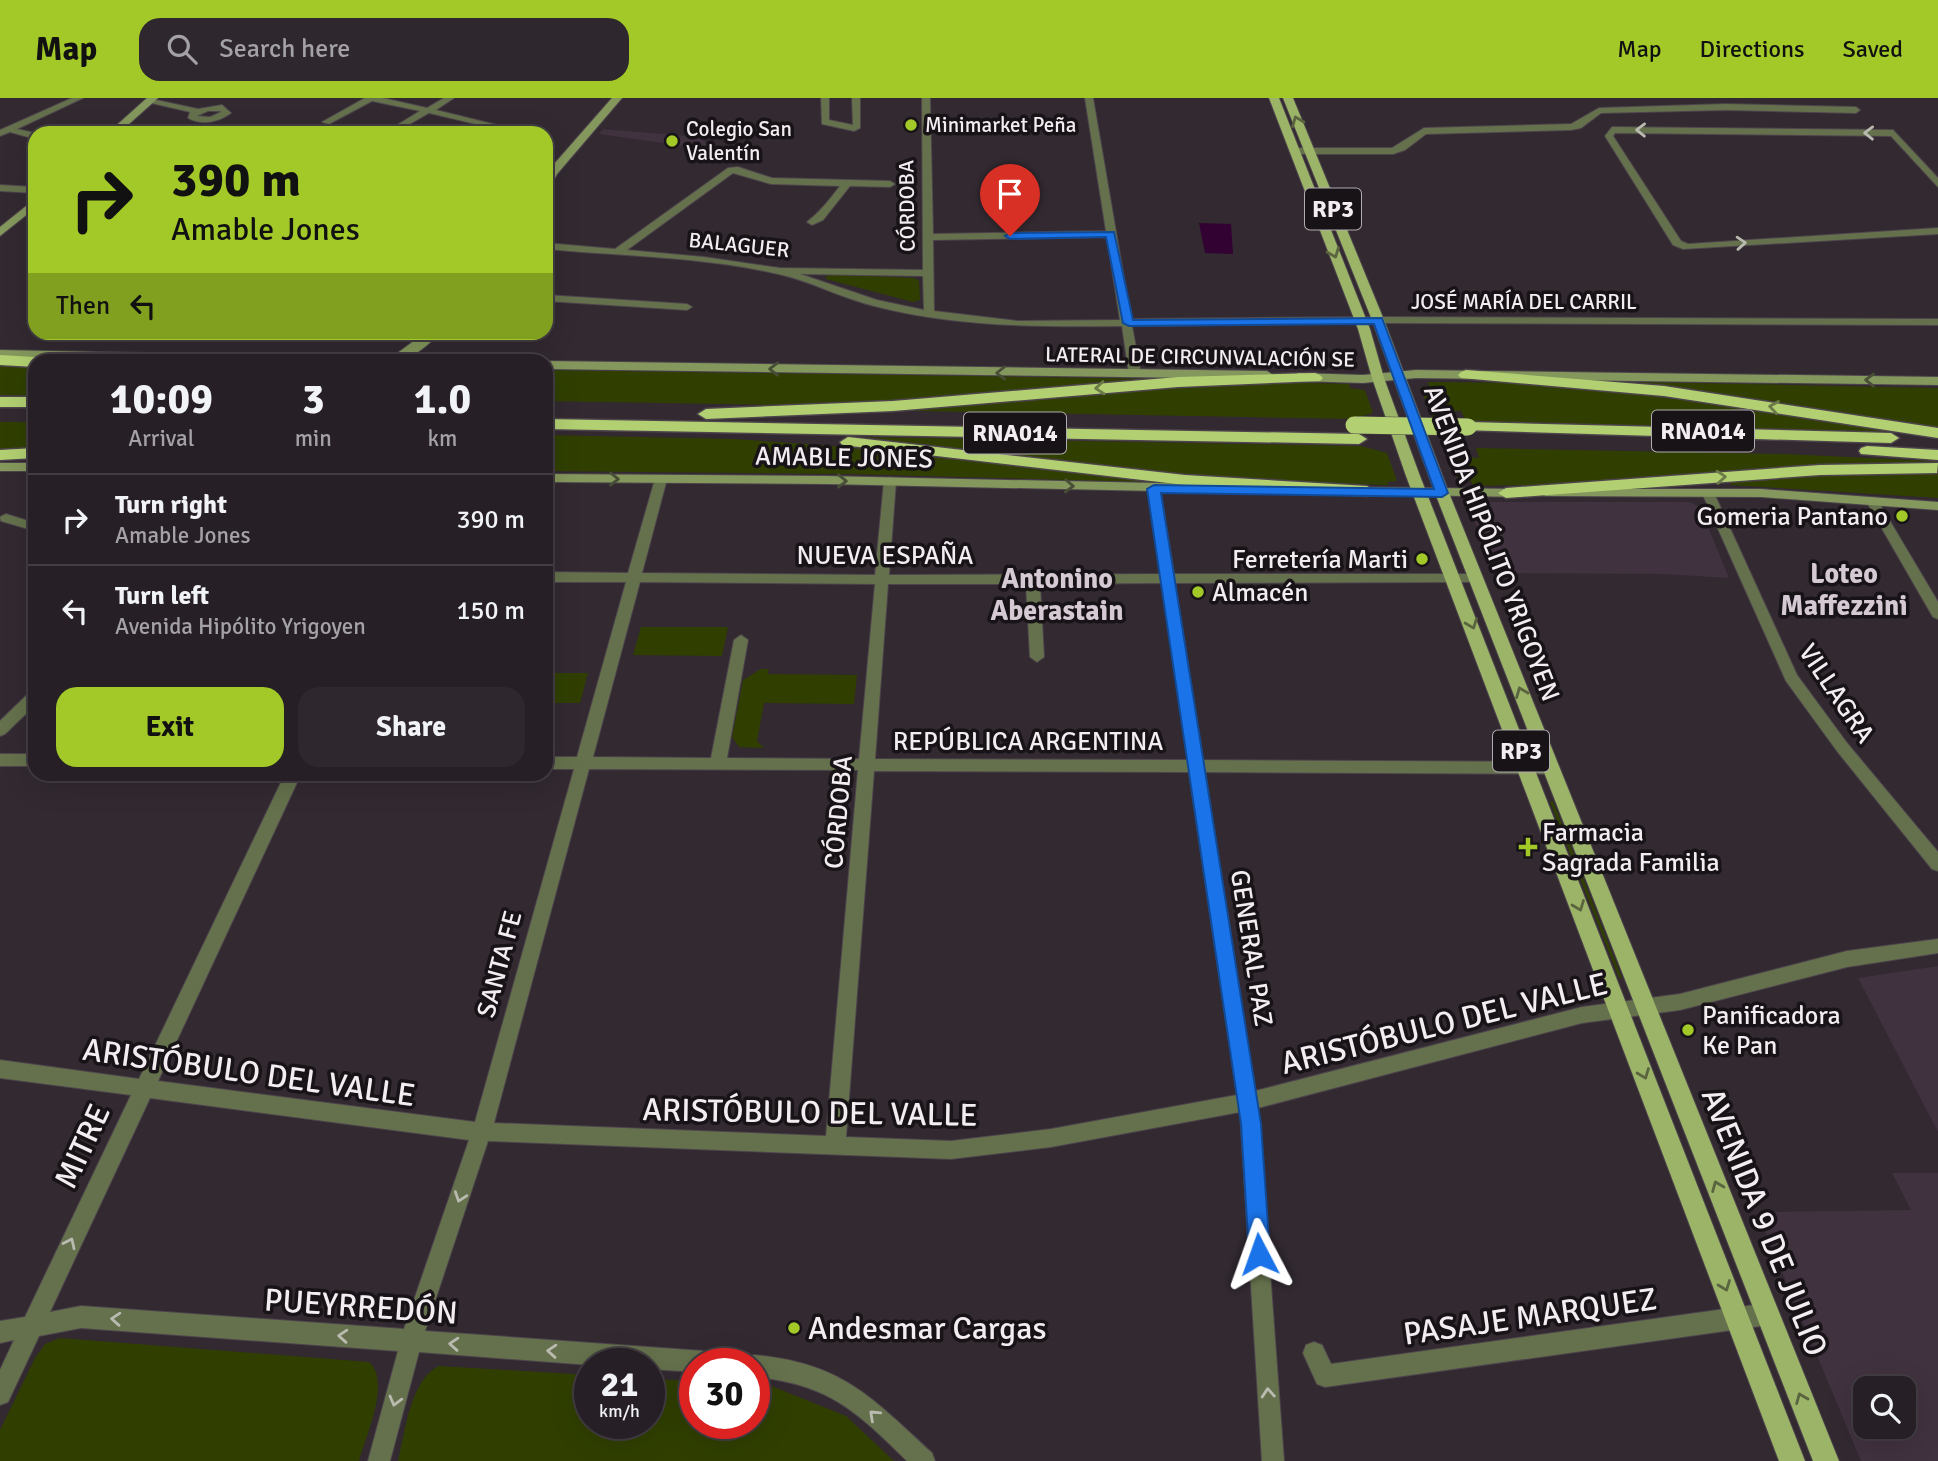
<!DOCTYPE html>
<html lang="en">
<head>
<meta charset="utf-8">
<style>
  body { margin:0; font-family:Signika,sans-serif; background:#2e272d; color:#f1f3f6; height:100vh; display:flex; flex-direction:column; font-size:26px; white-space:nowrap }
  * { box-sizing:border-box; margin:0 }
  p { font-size:23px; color:#a4a2a7 }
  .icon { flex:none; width:38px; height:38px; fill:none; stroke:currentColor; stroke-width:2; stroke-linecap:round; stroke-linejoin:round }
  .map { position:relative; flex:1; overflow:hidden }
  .drawer { position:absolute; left:28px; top:256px; width:525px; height:427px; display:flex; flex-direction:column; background:#261f25; border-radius:21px; box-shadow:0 7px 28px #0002,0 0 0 2px #423d42 }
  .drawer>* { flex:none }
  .guide { position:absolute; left:28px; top:28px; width:525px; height:214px; border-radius:21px; box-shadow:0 7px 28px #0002,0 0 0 2px #423d42; background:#a2c928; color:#111; overflow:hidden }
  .fabs { position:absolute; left:1853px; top:1278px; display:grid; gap:14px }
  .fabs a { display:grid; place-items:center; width:63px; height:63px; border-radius:14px; background:#261f25; box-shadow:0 7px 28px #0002,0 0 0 2px #423d42; font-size:35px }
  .speed { position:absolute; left:574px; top:1250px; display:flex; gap:14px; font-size:35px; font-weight:700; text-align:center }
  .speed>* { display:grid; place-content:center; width:91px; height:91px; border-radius:50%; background:#261f25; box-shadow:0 7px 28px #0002,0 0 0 2px #423d42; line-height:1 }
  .speed small { font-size:18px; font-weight:400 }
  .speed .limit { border:10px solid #d22; background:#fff; color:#111 }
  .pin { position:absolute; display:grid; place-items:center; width:60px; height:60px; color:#fff; margin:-72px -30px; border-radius:50% 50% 50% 0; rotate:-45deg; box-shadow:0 0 7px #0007 }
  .pin .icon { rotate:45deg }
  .me { position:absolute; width:77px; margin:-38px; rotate:356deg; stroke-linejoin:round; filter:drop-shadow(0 0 5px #0008) }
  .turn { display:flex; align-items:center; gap:24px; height:147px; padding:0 28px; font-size:32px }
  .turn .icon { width:91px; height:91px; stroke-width:2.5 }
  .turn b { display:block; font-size:49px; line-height:60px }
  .then { display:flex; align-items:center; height:66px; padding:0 28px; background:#0003; gap:14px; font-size:26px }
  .eta { display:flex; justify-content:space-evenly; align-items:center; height:119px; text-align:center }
  .eta b { font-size:42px; font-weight:800; line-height:49px }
  .action { display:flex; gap:14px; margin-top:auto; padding:14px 28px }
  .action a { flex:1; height:80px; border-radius:21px; background:#a2c928; color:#111; font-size:28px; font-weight:800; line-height:80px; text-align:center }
  .action a+a { background:#2e272d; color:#f1f3f6 }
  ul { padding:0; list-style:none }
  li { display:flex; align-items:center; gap:21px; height:91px; padding:0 28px; border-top:2px solid #423d42 }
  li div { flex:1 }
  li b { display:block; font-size:26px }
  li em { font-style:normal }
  header { display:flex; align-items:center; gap:42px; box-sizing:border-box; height:98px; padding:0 35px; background:#a2c928; color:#111 }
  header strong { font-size:33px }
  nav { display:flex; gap:38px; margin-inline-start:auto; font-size:24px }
  .search { width:490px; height:63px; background:#2e272d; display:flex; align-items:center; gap:18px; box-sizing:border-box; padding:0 24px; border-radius:21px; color:#a4a2a7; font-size:26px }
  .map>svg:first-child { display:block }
  .built { fill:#40323f; fill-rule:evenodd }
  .green { fill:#303f00 }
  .water { fill:#320232 }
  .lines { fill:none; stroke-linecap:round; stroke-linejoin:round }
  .street-casing { stroke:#4d444c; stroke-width:2 }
  .secondary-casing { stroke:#4d444c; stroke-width:2 }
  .primary-casing { stroke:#4d444c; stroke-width:2 }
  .highway-casing { stroke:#4d444c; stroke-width:3 }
  .street { fill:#65714c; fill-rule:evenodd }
  .secondary { fill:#84975c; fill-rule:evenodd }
  .primary { fill:#9cb467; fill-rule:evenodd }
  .highway { fill:#b2cf71; fill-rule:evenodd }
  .highway-bridge-casing { stroke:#4d444c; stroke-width:18; stroke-linecap:butt }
  .highway-bridge { stroke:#b2cf71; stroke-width:17 }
  .oneway { stroke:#5a643f }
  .oneway2 { stroke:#babbb0 }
  .oneway3 { stroke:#484e36 }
  .oneway4 { stroke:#6c7a48 }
  .route { fill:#1a73e8; stroke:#114b97; stroke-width:2 }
  .poi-dot { fill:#a2c928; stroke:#171317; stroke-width:2.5 }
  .labels { text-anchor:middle; stroke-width:7; stroke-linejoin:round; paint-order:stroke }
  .far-poi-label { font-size:21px; fill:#f3edf2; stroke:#171317; text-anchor:start }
  .far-street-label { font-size:21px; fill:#f3edf2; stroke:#171317 }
  .shield { fill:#171317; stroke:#b1acb0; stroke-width:2 }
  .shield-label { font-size:24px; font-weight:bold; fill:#f3edf2 }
  .street-label { font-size:26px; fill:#f3edf2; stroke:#171317 }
  .poi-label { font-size:26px; fill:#f3edf2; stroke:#171317; text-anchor:start }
  .neighbourhood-label { font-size:28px; font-weight:bold; fill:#d5c9d4; stroke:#171317 }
  .near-street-label { font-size:32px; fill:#f3edf2; stroke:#171317 }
  .near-poi-label { font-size:32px; fill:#f3edf2; stroke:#171317; text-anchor:start }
</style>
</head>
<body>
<header>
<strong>Map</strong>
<div class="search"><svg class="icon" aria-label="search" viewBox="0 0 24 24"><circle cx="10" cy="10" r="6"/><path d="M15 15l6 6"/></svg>Search here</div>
<nav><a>Map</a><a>Directions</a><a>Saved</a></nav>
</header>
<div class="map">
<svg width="1938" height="1363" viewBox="0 0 1938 1363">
  <rect width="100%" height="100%" fill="#322931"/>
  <!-- built -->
  <g class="built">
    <polygon points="603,31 700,39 712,52 599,36"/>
    <polygon points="1475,404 1689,404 1700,409 1729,480 1663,476 1496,475 1469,410"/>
    <polygon points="1938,868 1938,1034 1858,880"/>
    <path d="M1892 1075H1938V1363H1861L1757 1114 1911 1112ZM1866 1290H1904V1328H1866Z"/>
  </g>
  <!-- green -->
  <g class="green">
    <polygon points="830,176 914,180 919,183 920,202 913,204 826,181 826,178"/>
    <polygon points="0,264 35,266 35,298 0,297"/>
    <polygon points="546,272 1171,281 859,305 780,307 546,303"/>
    <polygon points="1265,284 1349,286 1350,290 1365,292 1373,315 1352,321 866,312 1086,294"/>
    <polygon points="1428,284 1567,285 1631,290 1900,334 1466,323 1461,313 1441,313 1443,321 1433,321 1420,289 1429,288"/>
    <polygon points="1640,284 1938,290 1938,330 1641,285"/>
    <polygon points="0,324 35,324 35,352 0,354"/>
    <polygon points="546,337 734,341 822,347 1138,381 1142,384 849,376 546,373"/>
    <polygon points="862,339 1361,348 1387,355 1397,383 1388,384 1388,387 1231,383"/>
    <polygon points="1445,350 1455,351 1464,359 1479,360 1476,350 1785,356 1933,363 1938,364 1938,367 1895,367 1576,386 1473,388 1471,383 1458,382"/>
    <polygon points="1938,375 1938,400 1731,387 1730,384 1828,377"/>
    <polygon points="641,529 728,529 722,558 633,557"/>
    <polygon points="761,571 769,571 768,576 857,577 854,606 764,605 757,643 764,650 739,649 732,639 743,582"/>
    <polygon points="546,575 588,575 580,605 546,605"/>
    <polygon points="1553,703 1622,880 1619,880 1550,704"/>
    <path d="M60 1240 369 1264C391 1283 366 1338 359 1363H0V1332L35 1260 45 1246Z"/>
    <path d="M439 1268 590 1277V1325H649V1281L695 1283V1325H754V1287H769L846 1318 894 1363H398C405 1335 410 1281 439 1268Z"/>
  </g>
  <!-- water -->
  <polygon class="water" points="1199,125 1231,126 1233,156 1205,155"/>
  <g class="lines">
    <!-- street casing -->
    <g class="street-casing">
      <g id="street">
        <polygon points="72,0 83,0 17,31 35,35 35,41 10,34 0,38 0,32"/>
        <path d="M147 0 198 11 222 7 231 15C219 24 202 28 188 20L190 14 147 4ZM208 13H220L221 14 210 19 197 18Z"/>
        <polygon points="365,0 383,0 427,10 444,0 454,0 436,12 509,30 505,33 429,15 394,35 384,35 420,13 372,3 329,26 322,24"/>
        <polygon points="821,0 829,0 829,22 853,27 852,0 860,0 860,30 854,33 822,26"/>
        <path d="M922 0H930L933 136 1106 133 1085 0H1093L1131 221 1378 219 1938 221V227L1378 225 1132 228 1141 276 1135 279 1129 276 1122 228C1038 229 955 229 874 208 841 200 811 183 778 176 707 159 619 158 546 151V145L615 151 728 70 738 69 772 80 890 83 895 86 890 89 850 88 823 122 812 127 807 124C820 114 830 101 840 88L771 86 733 75 627 152 704 159 780 170 923 172ZM1107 139 1120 222 1018 223 934 213 933 142ZM800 176 923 178 924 212 877 202Z"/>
        <polygon points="1726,6 1856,9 1860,12 1856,15 1726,12 1601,15 1581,30 1571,32 1426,36 1405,52 1393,56 1295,56 1290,53 1295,50 1392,50 1424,30 1571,26 1599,10"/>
        <polygon points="1612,29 1893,32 1938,80 1938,89 1891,38 1615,35 1613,38 1681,143 1688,146 1938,130 1938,136 1683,151 1673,147 1605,38"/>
        <polygon points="0,87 35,89 35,95 0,93"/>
        <polygon points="546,197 687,206 692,209 687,212 546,203"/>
        <path d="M661 377 667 381 642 475 875 477 884 383 890 379 896 383 889 477 1160 476 1148 391 1154 387 1160 391 1174 476H1480L1482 479 1475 484 1175 485 1203 662 1551 664 1559 670 1551 676 1205 674 1255 993 1582 909 1680 896 1847 853 1938 841V855L1847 869 1680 912 1582 925 1258 1010 1284 1363H1262L1240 1014 1051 1049 951 1061 488 1043 425 1233 718 1254 726 1257 729 1265H695V1274L649 1271V1265L590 1267 419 1254 390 1363H368L398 1253 81 1230 39 1238 8 1304 0 1307V1272L14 1242 0 1245V1223L25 1219 131 997 0 980V962L139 981 285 676H301L158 983 475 1024 574 671H546V659H577L626 484H546V474L628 475 655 381ZM640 484 875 486 859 661 727 660 748 542 741 537 734 542 711 660 593 659ZM1162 485 1188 662 875 661 888 486H1026L1030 559 1037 564 1044 559 1040 486ZM589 671 858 672 826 1038 494 1025ZM874 673 1189 674 1237 997 1051 1031 951 1043 846 1039ZM150 1000 469 1042 404 1231 81 1208 50 1214Z"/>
        <polygon points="1708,391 1714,395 1797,577 1847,645 1938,754 1938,773 1932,771 1837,653 1786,583 1702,395"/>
        <polygon points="1872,399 1878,403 1938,504 1938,521 1933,519 1866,403"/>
        <polygon points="6,416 35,425 35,433 1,423 0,419"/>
        <polygon points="35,593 35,607 5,636 0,638 0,623 30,594"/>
        <rect x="0" y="656" width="35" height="12"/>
        <polygon points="1768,1205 1776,1208 1779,1216 1776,1224 1768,1227 1325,1289 1317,1286 1303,1255 1306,1247 1314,1244 1322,1247 1331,1266"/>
        <path d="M754 1257C842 1265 871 1299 932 1355L935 1363H907C856 1313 829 1286 754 1279V1265H744L746 1260Z"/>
      </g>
    </g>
    <!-- secondary casing -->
    <g class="secondary-casing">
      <g id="secondary">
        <polygon points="147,0 158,0 119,35 108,35"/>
        <polygon points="612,0 622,0 557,76 550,89 546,90 548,73"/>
        <polygon points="35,101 35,110 0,138 0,129"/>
        <path d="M426 234H440C425 251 411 262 388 262Z"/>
        <polygon points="0,252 288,258 294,262 0,260"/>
        <polygon points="546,263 1267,273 1273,277 1267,281 546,271"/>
        <polygon points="1416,272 1938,279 1938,287 1416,280 1363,285 1298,283 1292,279 1298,275 1363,277"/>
        <rect x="0" y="365" width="35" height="8"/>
        <polygon points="546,376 826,378 1291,388 1298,392 1291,396 826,386 546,384"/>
        <polygon points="1351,389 1522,391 1529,395 1522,399 1346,396 1344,393"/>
        <polygon points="1550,391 1761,391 1938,404 1938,412 1761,399 1545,398 1543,395"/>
      </g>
    </g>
    <!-- primary casing -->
    <g class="primary-casing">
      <g id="primary">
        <polygon points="1269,0 1279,0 1370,231 1384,280 1420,378 1805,1363 1779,1363 1406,378 1372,280 1358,231"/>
        <polygon points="1283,0 1293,0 1384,222 1449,395 1839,1363 1813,1363 1435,395 1372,222"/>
      </g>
    </g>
    <!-- highway casing -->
    <g class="highway-casing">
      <g id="highway">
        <polygon points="0,257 35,259 42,262 35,262 35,269 0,267"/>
        <polygon points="1466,272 1664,288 1938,330 1938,340 1664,298 1461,280 1458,277 1461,274"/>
        <polygon points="1315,275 1320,277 1323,280 1320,283 1178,289 893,313 706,321 698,316 706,311 893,303 1178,279"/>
        <rect x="0" y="299" width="35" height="10"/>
        <polygon points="546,321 1359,336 1367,341 1359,346 546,331"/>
        <polygon points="1468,324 1891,335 1899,340 1891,345 1462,332 1460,329"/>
        <polygon points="848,339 1185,377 1367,388 1375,393 1367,398 1185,387 842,347 840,344"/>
        <polygon points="1867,348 1938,352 1938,362 1861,356 1859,353 1861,350"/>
        <polygon points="35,350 35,360 0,362 0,352"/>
        <polygon points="1938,365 1937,375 1820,377 1506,400 1498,395 1506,390 1820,367"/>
      </g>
    </g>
    <!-- street -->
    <use href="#street" class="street"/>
    <!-- secondary -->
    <use href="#secondary" class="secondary"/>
    <!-- primary -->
    <use href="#primary" class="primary"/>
    <!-- highway -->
    <use href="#highway" class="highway"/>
    <!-- highway-bridge casing -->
    <g class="highway-bridge-casing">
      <polyline id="highway-bridge" points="1354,327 1468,329"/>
    </g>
    <!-- highway-bridge -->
    <use href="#highway-bridge" class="highway-bridge"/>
  </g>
  <!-- one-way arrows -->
  <defs><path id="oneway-chevron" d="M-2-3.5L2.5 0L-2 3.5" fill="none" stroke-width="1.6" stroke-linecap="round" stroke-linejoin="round" transform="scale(1.75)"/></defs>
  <g class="oneway">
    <use href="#oneway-chevron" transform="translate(1297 23) rotate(-112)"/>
    <use href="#oneway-chevron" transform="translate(1334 155) rotate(69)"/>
    <use href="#oneway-chevron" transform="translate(1472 526) rotate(69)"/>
    <use href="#oneway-chevron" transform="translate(1521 594) rotate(-112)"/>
    <use href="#oneway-chevron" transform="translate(1579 808) rotate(69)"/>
    <use href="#oneway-chevron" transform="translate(1644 976) rotate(69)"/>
    <use href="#oneway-chevron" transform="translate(1717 1088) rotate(-112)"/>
    <use href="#oneway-chevron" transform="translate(1725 1188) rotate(69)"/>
    <use href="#oneway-chevron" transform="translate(1801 1300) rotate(-112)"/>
  </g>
  <g class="oneway2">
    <use href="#oneway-chevron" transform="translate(1641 32) rotate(-179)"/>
    <use href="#oneway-chevron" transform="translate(1869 35) rotate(-179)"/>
    <use href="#oneway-chevron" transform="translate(1741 145) rotate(-4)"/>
    <use href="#oneway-chevron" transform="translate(460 1099) rotate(109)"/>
    <use href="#oneway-chevron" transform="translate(70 1145) rotate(-65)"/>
    <use href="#oneway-chevron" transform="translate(116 1221) rotate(-176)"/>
    <use href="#oneway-chevron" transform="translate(343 1238) rotate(-176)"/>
    <use href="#oneway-chevron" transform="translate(454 1246) rotate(-176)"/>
    <use href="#oneway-chevron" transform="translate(552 1253) rotate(-176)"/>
    <use href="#oneway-chevron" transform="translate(1268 1295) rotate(-94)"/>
    <use href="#oneway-chevron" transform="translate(395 1303) rotate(105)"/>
    <use href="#oneway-chevron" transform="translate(874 1317) rotate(-137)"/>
  </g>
  <g class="oneway3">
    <use href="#oneway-chevron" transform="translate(774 271) rotate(-179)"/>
    <use href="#oneway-chevron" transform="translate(1001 275) rotate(-180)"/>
    <use href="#oneway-chevron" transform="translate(1870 282) rotate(-179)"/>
    <use href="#oneway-chevron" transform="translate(614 381) rotate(1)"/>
    <use href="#oneway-chevron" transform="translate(842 383) rotate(1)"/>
    <use href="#oneway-chevron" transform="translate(1069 388) rotate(2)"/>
  </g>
  <g class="oneway4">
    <use href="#oneway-chevron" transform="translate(1100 290) rotate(175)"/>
    <use href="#oneway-chevron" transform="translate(1774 309) rotate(-171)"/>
    <use href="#oneway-chevron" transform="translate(1721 379) rotate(-4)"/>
  </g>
  <!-- route -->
  <polygon class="route" points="1114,134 1133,222 1382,220 1448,395 1442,399 1161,395 1261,1026 1270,1156 1267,1163 1259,1166 1252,1163 1249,1156 1241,1026 1147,391 1154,387 1434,391 1374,226 1129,228 1123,225 1106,139 1010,141 1005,138 1010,135"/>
  <!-- markers -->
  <g class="poi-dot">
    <circle cx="911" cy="27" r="7"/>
    <circle cx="672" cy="43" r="7"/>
    <circle cx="1902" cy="418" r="7"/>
    <circle cx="1422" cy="461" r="7"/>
    <circle cx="1198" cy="494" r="7"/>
    <path d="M1524.5 738.5h7v7h7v7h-7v7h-7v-7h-7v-7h7z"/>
    <circle cx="1688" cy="932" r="7"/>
    <circle cx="794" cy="1230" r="7"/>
  </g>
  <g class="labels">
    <!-- far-poi labels -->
    <g class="far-poi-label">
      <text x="925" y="34">Minimarket Peña</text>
      <text x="686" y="38">Colegio San<tspan x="686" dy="24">Valentín</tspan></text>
    </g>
    <!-- far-street labels -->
    <g class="far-street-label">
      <text transform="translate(907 108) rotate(-91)" y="7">CÓRDOBA</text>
      <text transform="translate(739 147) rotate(6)" y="7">BALAGUER</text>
      <text x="1524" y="211">JOSÉ MARÍA DEL CARRIL</text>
      <text transform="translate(1200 259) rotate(1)" y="7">LATERAL DE CIRCUNVALACIÓN SE</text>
    </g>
    <!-- shield labels -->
    <g class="shield">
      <rect x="1305" y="90.5" width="56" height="41" rx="5"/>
      <rect x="1652" y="312.5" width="102" height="41" rx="5"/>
      <rect x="964" y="314.5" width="102" height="41" rx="5"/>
      <rect x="1493" y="632.5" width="56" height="41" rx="5"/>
    </g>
    <g class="shield-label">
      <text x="1333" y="119">RP3</text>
      <text x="1703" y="341">RNA014</text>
      <text x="1015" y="343">RNA014</text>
      <text x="1521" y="661">RP3</text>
    </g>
    <!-- street labels -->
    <g class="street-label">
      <text transform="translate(844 359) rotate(1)" y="9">AMABLE JONES</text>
      <text transform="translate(1492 445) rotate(69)" y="9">AVENIDA HIPÓLITO YRIGOYEN</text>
      <text x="885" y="466">NUEVA ESPAÑA</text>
      <text transform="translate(1837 595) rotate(56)" y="9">VILLAGRA</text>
      <text x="1028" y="652">REPÚBLICA ARGENTINA</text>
      <text transform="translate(838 714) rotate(-85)" y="9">CÓRDOBA</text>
      <text transform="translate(1252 850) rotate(81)" y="9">GENERAL PAZ</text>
      <text transform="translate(499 866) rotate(-75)" y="9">SANTA FE</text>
    </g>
    <!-- poi labels -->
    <g class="poi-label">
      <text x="1888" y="427" text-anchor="end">Gomeria Pantano</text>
      <text x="1408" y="470" text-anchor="end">Ferretería Marti</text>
      <text x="1212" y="503">Almacén</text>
      <text x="1542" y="743">Farmacia<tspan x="1542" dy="30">Sagrada Familia</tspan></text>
      <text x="1702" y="926">Panificadora<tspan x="1702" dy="30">Ke Pan</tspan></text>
    </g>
    <!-- neighbourhood labels -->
    <g class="neighbourhood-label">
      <text x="1844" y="485">Loteo<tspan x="1844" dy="32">Maffezzini</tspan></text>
      <text x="1057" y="490">Antonino<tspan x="1057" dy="32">Aberastain</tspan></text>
    </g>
    <!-- near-street labels -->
    <g class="near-street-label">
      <text transform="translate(1444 925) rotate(-14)" y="11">ARISTÓBULO DEL VALLE</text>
      <text transform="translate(249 974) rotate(8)" y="11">ARISTÓBULO DEL VALLE</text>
      <text transform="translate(810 1014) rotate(1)" y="11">ARISTÓBULO DEL VALLE</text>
      <text transform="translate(82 1048) rotate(-65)" y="11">MITRE</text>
      <text transform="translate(1765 1124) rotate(68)" y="11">AVENIDA 9 DE JULIO</text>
      <text transform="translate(361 1208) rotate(4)" y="11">PUEYRREDÓN</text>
      <text transform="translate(1530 1218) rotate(-8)" y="11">PASAJE MARQUEZ</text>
    </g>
    <!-- near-poi labels -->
    <g class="near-poi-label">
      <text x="808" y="1241">Andesmar Cargas</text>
    </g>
  </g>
</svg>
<div class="fabs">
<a><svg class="icon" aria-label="search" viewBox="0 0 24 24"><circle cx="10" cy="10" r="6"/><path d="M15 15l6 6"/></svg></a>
</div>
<div class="speed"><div>21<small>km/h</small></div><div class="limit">30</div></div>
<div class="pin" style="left:1010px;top:138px;background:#d93025"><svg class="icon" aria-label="arrive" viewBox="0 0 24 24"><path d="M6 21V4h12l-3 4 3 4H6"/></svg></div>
<svg class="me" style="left:1259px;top:1156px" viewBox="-20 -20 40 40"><path d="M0-17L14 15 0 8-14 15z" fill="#1a73e8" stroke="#fff" stroke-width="4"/></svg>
<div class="guide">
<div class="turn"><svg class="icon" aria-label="right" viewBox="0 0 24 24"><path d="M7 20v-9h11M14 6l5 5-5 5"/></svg><div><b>390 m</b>Amable Jones</div></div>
<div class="then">Then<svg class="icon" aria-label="left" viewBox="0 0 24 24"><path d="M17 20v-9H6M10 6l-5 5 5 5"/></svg></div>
</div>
<section class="drawer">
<div class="eta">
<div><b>10:09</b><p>Arrival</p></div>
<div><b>3</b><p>min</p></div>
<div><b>1.0</b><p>km</p></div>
</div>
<ul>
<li><svg class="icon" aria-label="right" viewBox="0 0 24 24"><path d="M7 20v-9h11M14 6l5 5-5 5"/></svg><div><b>Turn right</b><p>Amable Jones</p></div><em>390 m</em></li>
<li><svg class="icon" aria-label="left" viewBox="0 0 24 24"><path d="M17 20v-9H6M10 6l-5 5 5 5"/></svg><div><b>Turn left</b><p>Avenida Hipólito Yrigoyen</p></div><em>150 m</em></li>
</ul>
<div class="action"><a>Exit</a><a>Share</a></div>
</section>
</div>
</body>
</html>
